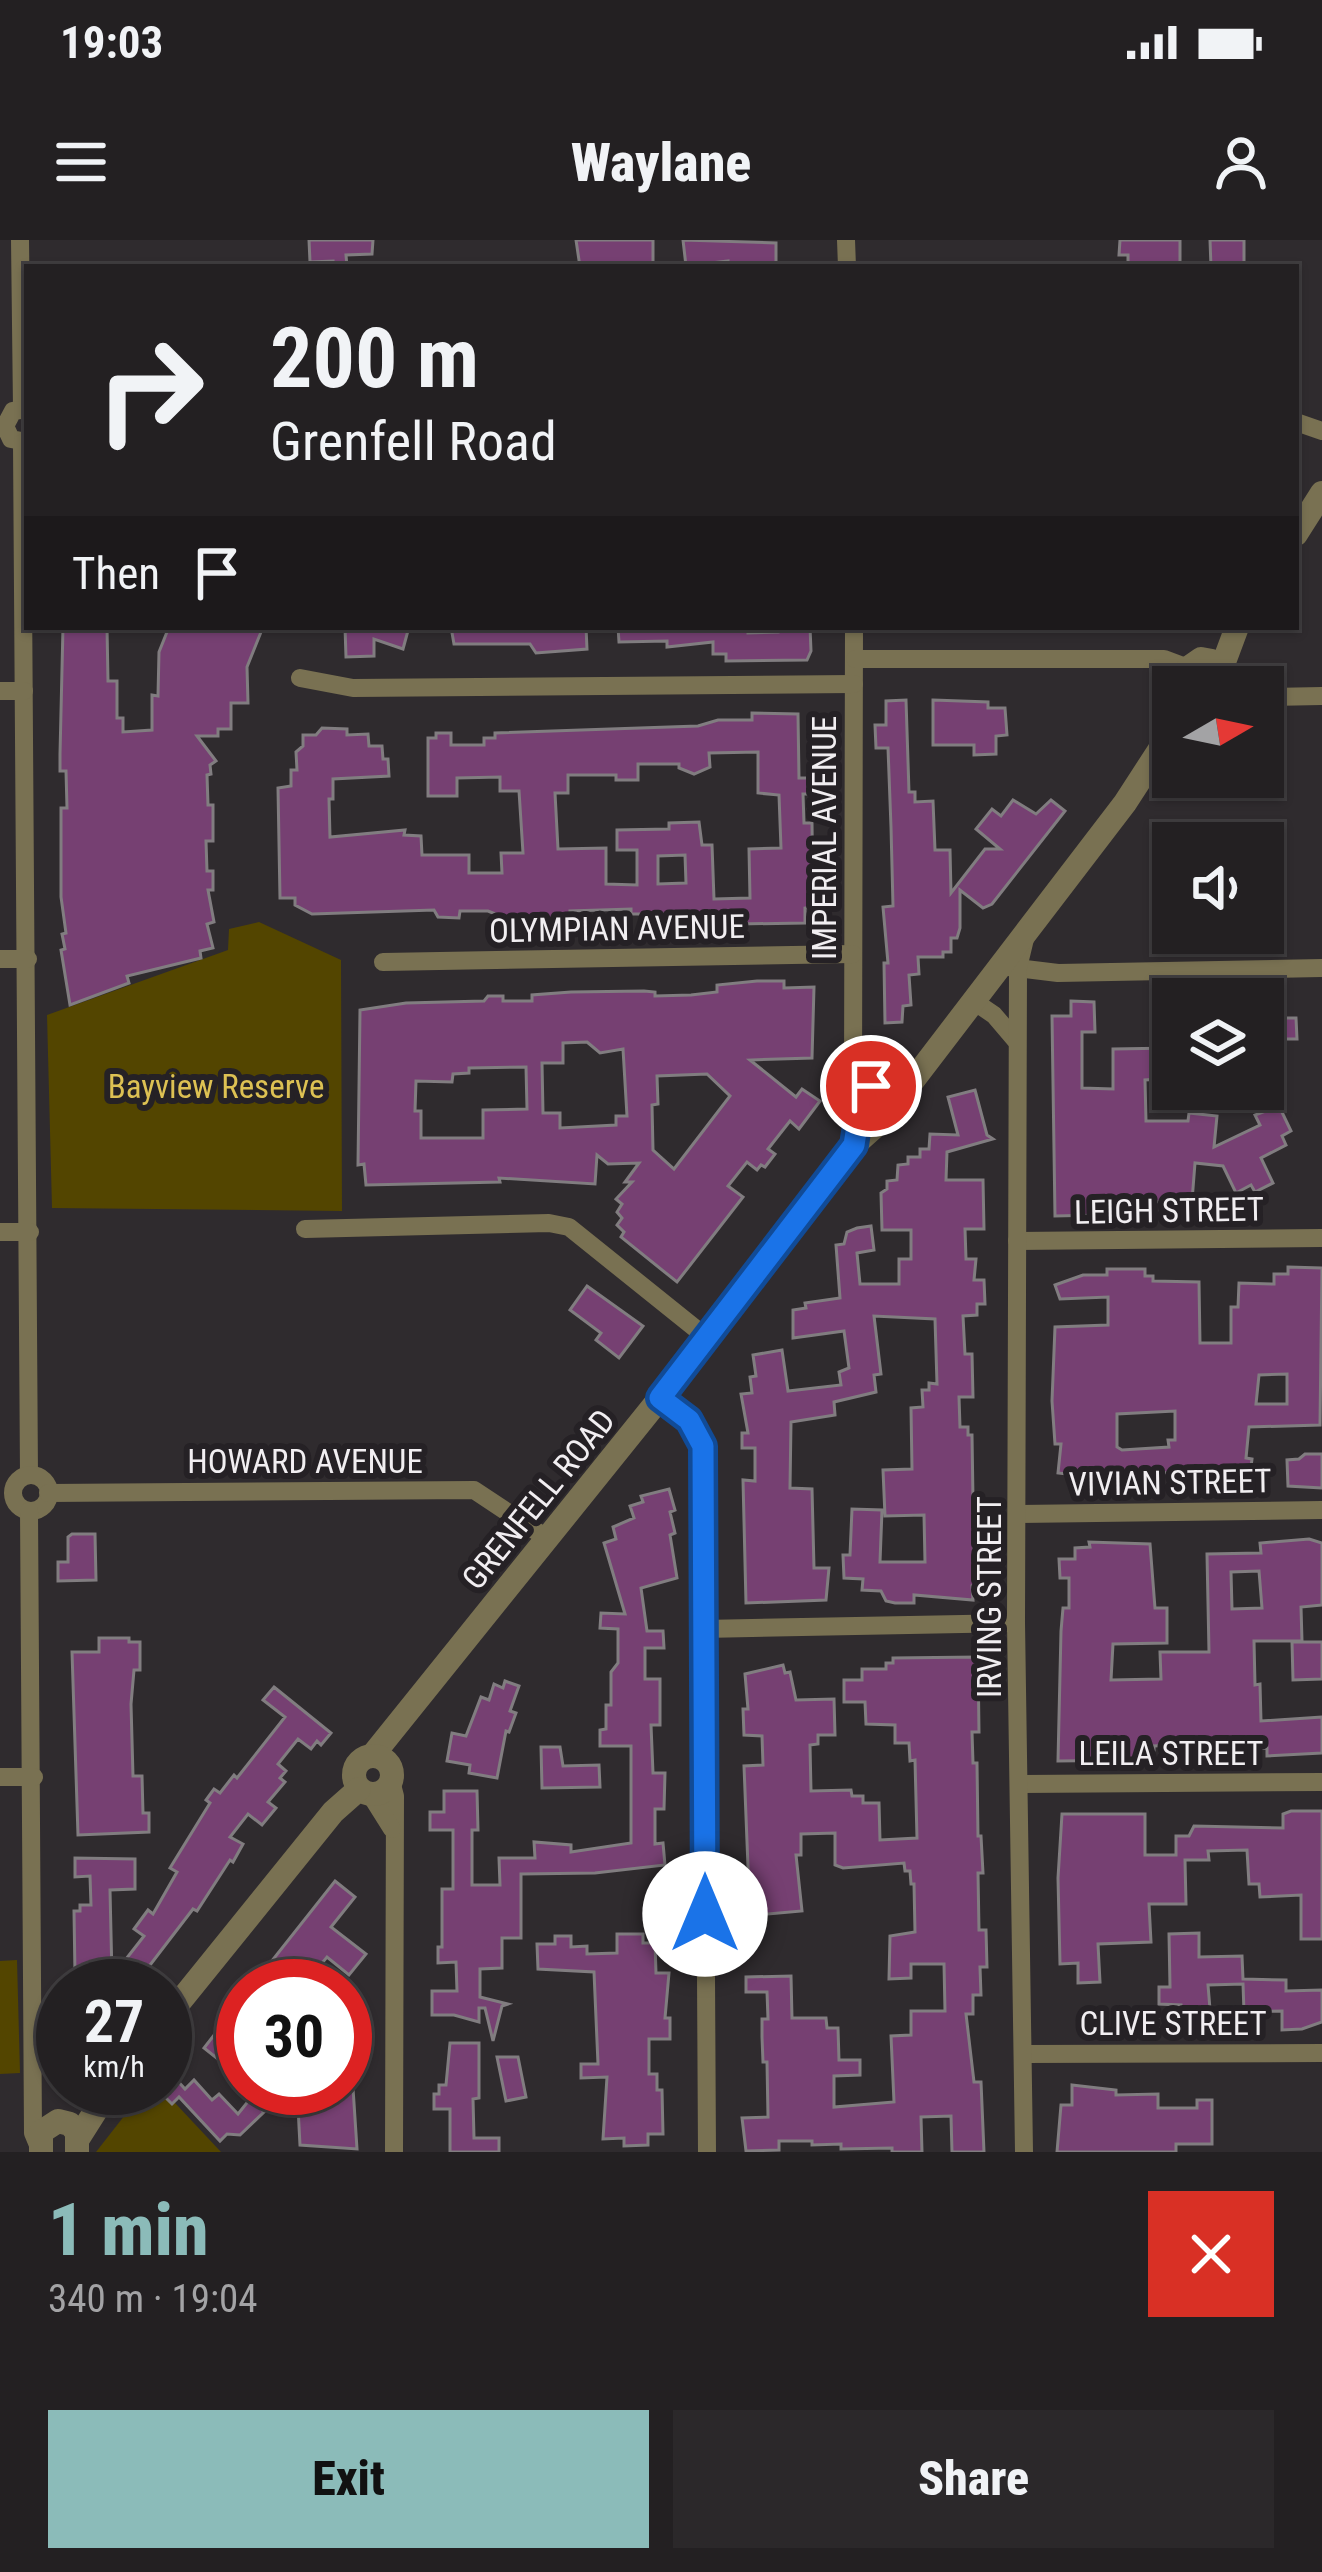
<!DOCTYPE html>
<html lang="en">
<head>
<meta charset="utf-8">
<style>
  body { margin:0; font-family:"Roboto Condensed",sans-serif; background:#2b282a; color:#f1f3f6; height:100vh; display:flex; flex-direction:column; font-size:45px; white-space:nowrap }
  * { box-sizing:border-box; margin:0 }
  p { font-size:39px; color:#a3a3a5 }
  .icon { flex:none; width:66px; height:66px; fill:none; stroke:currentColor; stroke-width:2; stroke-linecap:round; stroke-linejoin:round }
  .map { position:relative; height:1912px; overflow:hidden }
  .details { display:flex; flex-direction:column; background:#232022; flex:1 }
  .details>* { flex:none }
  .hud { position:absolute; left:24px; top:24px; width:1275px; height:366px; border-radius:0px; box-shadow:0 3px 9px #0004,0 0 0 3px #403e40; background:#232022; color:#f1f3f6; overflow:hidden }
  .needle { width:78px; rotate:81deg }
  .buttons { position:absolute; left:1152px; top:426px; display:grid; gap:24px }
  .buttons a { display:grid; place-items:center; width:132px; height:132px; border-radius:0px; background:#232022; box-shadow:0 3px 9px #0004,0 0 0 3px #403e40; font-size:60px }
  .speed { position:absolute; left:36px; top:1719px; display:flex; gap:24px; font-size:60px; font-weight:700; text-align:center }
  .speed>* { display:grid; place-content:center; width:156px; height:156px; border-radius:50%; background:#232022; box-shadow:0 3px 9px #0004,0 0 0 3px #403e40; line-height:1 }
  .speed small { font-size:30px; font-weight:400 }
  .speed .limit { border:18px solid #d22; background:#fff; color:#111 }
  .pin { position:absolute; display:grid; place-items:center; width:102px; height:102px; color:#fff; margin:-51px; border:6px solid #fff; border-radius:50%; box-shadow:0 3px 12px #0007 }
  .me { position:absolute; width:132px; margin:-66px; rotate:0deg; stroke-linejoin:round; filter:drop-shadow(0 0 9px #0008) }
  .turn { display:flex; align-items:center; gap:42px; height:252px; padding:0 48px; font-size:54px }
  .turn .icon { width:156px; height:156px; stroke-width:2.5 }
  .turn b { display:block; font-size:84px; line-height:102px }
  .then { display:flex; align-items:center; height:114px; padding:0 48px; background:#0003; gap:24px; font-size:45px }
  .round { display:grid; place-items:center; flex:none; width:126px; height:126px; border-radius:0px; background:#2b282a }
  .head { display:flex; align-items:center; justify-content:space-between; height:204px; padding:0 48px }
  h1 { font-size:72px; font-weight:800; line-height:90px; color:#8bbbb9 }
  .primary-button { display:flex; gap:24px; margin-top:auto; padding:24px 48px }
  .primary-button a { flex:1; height:138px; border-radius:0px; background:#8bbbb9; color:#111; font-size:48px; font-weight:800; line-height:138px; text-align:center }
  .primary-button a+a { background:#2b282a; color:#f1f3f6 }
  .status { display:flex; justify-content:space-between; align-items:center; height:84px; padding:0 60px; background:#232022; direction:ltr }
  .status svg { height:33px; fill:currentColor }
  header { display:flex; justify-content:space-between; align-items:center; height:156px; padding:0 48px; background:#232022; font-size:54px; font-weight:800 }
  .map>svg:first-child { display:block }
  .green { fill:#534500 }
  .building { fill:#764072; stroke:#817d80; stroke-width:3; fill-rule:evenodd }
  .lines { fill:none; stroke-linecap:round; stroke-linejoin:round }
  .minor { stroke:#797152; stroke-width:18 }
  .tertiary { stroke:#797152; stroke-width:24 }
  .route-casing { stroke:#114b97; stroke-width:30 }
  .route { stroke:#1a73e8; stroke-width:21 }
  .labels { text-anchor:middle; stroke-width:12; stroke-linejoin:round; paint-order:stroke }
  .street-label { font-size:33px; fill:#f1eef1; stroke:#252125 }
  .park-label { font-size:33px; fill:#ddc153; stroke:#252125 }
</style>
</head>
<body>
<div class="status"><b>19:03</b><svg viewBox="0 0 49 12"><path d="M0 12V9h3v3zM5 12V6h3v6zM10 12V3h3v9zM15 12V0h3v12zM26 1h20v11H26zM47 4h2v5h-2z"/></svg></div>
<header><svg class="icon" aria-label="menu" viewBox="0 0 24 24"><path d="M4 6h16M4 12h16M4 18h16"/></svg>Waylane<svg class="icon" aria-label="person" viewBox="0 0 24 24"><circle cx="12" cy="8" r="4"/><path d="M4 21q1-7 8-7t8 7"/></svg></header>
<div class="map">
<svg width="1322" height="1912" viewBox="0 0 1322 1912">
  <rect width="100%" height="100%" fill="#2f2b2e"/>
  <!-- green -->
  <g class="green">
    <polygon points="259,682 341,720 342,971 52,968 47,775 228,710 229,689"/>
    <polygon points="17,1720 20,1833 0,1834 0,1721"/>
    <polygon points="146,1848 161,1848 221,1912 96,1912"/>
  </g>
  <!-- building -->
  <g class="building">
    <polygon points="309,0 373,0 372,14 346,15 347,27 333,27 333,21 310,22"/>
    <polygon points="576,0 653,0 653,26 580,27"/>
    <polygon points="683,0 776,3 776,27 728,27 728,21 686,26"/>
    <polygon points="1120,0 1180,0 1180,27 1128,26 1128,15 1119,15"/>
    <polygon points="1210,0 1244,0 1244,27 1211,27"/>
    <polygon points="63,387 107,387 108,441 117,441 117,478 123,478 123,492 152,490 152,455 158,456 159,412 169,387 263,387 247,427 248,463 231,463 231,489 218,489 218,496 197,496 216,521 210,525 211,534 207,535 208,565 213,565 213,601 206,601 207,631 213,631 213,650 208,650 214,682 207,684 213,708 200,711 201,718 127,736 129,743 70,765 61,710 65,709 62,694 66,693 61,657 61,568 67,568 66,531 60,531 60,514"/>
    <polygon points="345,387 409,387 403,409 374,399 374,416 346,417"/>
    <polygon points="451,387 586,387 587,409 536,413 530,404 454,404"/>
    <polygon points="618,387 748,387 748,393 778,392 778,387 810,387 811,411 807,420 726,421 726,414 713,414 713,402 667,407 667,401 619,402"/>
    <polygon points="906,460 909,552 915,552 915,562 933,561 935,610 950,610 951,653 985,609 1000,609 976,589 992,569 1001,576 1013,560 1036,574 1051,560 1065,571 992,664 983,668 960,650 960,688 957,698 951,698 951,712 943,712 943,717 918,717 919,734 909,735 911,765 903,766 902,782 885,783 884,723 888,723 883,667 893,666 891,587 888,508 876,508 875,485 886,485 886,461"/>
    <polygon points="933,460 988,462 988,468 1005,468 1007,495 996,496 996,514 974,515 974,505 933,505"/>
    <path d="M752 473 798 474 799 538H808V554H803L804 583H812L813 667 805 668V683L738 684V679H724L723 674H631V669L570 671V675H554V679L503 677 488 671H460L459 678 438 677 434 670 312 674 295 665V658H280L278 548 291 546V530H297L296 512 303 506V495H316L322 488 347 489V495L368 494 369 506H382L383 519H388L389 536 333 539V559H329L330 597 405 590 404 595 421 596 422 615H469V633H502L501 613H523L519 551H500V537L457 538V556H428V498H436V493H451V505H484V498H495V493L698 486 718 480H752ZM758 512V553L779 555 781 608 749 609 750 658 714 659 712 605H702L699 582 669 583V589L617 590V610H637V645L606 644V608L558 609 555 553H568V535H616V540H638V524H679V528L694 534 710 527 709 513ZM685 615 686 643 658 644V616Z"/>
    <path d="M757 741H784V748L814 747 812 818 750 820 796 857 802 849 820 861 799 889 790 881 768 909 775 914 765 927 761 925 757 930 747 922 728 946 743 957 677 1042 621 997 624 992 617 985 622 978 617 972 622 964 616 959 632 942H625L639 923 608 924 597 915 595 944 499 938 500 942 366 945 364 924 358 925 360 770 406 763 484 761 488 756H503V761H532V755L571 752 644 751 655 752V756L691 755 717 752V745ZM587 802 600 813 623 809 627 876H616V885L560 888V873H543L542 823H563V803ZM526 827 527 869 483 870V898H421V871H415L416 841 452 842 453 834 469 833V828ZM707 834 730 856 674 929 653 910 652 865 658 864 657 836Z"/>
    <polygon points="1071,761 1094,762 1095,792 1082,792 1082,848 1113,849 1113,809 1173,808 1173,828 1161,828 1161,839 1145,840 1146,881 1188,881 1189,873 1217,876 1214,907 1260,885 1255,875 1279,866 1291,891 1282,896 1286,905 1261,918 1273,943 1255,952 1251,945 1236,953 1223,926 1195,923 1192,961 1145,962 1145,974 1055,976 1052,776 1071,776"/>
    <polygon points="1269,772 1283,772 1283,778 1296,778 1297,799 1263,799 1263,776 1269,776"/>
    <polygon points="975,850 987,895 993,899 947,912 946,940 983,940 984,989 965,989 966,1019 976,1019 974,1040 984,1040 985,1064 977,1064 977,1075 963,1076 965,1114 972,1114 973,1157 959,1157 960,1187 968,1187 968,1195 972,1195 974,1323 980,1323 981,1346 972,1346 973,1360 914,1355 914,1363 895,1363 886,1361 881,1351 862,1350 863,1339 844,1338 843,1315 850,1315 852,1269 882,1270 880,1322 925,1322 924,1275 885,1276 883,1230 912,1229 911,1168 923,1167 922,1150 929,1150 929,1143 937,1144 935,1079 874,1076 881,1134 874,1135 876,1152 834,1162 835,1175 791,1182 790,1248 812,1249 814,1328 829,1328 826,1360 746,1363 743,1240 755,1241 755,1208 742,1208 742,1193 748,1193 741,1154 752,1153 750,1137 756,1136 753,1115 782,1110 788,1151 841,1145 839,1132 849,1128 844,1091 793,1098 793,1070 806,1068 805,1063 840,1058 836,1005 844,1004 847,992 857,988 871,986 874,1010 857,1013 860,1044 899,1044 899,1019 911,1019 911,990 882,990 881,953 887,949 887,941 897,940 898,925 908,924 908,917 920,917 920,909 929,909 930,894 958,895 948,857"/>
    <path d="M1288 1027 1322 1028 1320 1185 1249 1187 1246 1218 1252 1219 1250 1234 1242 1237 1190 1231 1149 1234V1244L1104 1247 1083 1245 1084 1236 1058 1233 1061 1204H1055L1052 1161 1055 1087 1108 1085V1057L1060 1059 1055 1045 1083 1035H1107V1029H1145V1036H1153V1041L1199 1042 1200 1103H1231V1067H1238L1239 1043 1274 1044V1034H1288ZM1287 1134V1164H1256L1259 1135ZM1175 1171V1200H1168L1169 1207 1122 1210 1117 1207V1174Z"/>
    <polygon points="587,1046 643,1086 619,1118 596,1100 601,1093 570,1070"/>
    <polygon points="1305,1214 1322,1214 1322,1248 1288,1246 1287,1220 1299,1219"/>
    <polygon points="669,1249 675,1270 670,1272 675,1293 670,1295 677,1338 641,1348 647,1391 663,1391 664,1408 645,1408 645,1439 660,1439 660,1485 651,1485 653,1533 665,1533 664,1569 655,1569 655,1604 663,1603 665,1625 595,1633 521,1634 521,1698 502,1698 502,1728 480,1729 480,1757 508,1764 502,1766 493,1801 485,1768 479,1768 479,1782 454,1775 432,1775 432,1751 457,1751 456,1722 438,1723 438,1707 442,1707 442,1649 453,1649 453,1590 430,1590 430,1572 444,1572 444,1551 477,1551 478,1590 472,1590 472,1645 500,1645 499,1618 535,1618 534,1602 571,1605 571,1612 631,1603 631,1506 600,1506 600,1490 606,1489 606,1465 611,1465 611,1432 618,1423 618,1389 600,1388 601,1373 625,1374 604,1303 616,1299 613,1287 634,1278 630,1266 643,1262 641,1256"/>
    <polygon points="72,1294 95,1294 96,1340 58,1341 58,1322 68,1322 68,1297"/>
    <path d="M1309 1299 1322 1303V1365L1301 1367 1302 1401H1254L1255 1445 1260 1444 1261 1481 1322 1477V1513L1267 1516V1508L1231 1510 1216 1503 1154 1506V1510H1143V1520L1058 1521 1061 1391 1063 1368H1069V1338H1060L1059 1319H1075V1308L1090 1307 1089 1302 1150 1304 1155 1368H1167V1403L1113 1404 1111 1440 1161 1439 1160 1412H1209L1207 1314 1261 1313 1260 1303ZM1259 1331 1262 1368 1232 1369 1231 1332Z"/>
    <polygon points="99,1398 129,1398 129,1402 140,1402 140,1430 134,1430 131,1464 133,1536 142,1536 143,1573 149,1573 149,1592 78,1595 72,1412 99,1412"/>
    <polygon points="1292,1402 1322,1402 1322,1439 1293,1440"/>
    <polygon points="978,1417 979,1492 972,1492 973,1523 977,1523 978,1596 981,1596 983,1633 978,1633 979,1690 986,1690 987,1727 980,1727 981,1755 973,1755 973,1774 966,1774 974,1842 981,1842 984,1912 952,1912 951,1876 921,1877 922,1912 892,1912 892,1908 841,1909 841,1904 812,1905 812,1901 779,1901 779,1910 746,1911 742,1878 768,1877 767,1822 763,1822 762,1797 762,1779 768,1779 767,1752 746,1752 746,1737 791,1736 792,1778 826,1778 827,1788 838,1788 839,1820 860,1820 860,1835 834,1836 834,1867 894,1862 891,1796 911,1795 911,1771 945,1771 944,1724 911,1724 911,1738 889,1739 890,1696 915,1692 914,1644 911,1644 910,1631 905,1631 904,1623 843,1628 835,1625 835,1593 801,1594 801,1615 796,1615 802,1671 745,1676 745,1652 749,1652 744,1526 763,1525 762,1496 744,1495 743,1469 748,1469 745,1434 783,1425 785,1433 790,1432 796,1460 834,1459 835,1495 818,1495 818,1504 810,1505 811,1551 851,1550 852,1556 863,1556 863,1563 879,1563 880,1600 917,1598 915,1520 910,1521 909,1503 895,1503 895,1485 866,1484 865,1462 844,1462 844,1440 862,1440 862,1429 886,1429 886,1423 893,1423 893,1418"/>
    <polygon points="505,1441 519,1446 510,1471 516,1473 509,1492 506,1491 497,1538 469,1533 470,1525 447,1521 452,1493 466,1496 481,1457 489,1460 494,1444 503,1448"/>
    <polygon points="274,1447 331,1493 321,1505 317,1501 311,1509 298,1499 278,1524 286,1531 280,1538 285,1542 268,1562 276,1568 262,1585 248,1574 230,1597 243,1604 233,1622 230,1620 197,1671 193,1669 134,1746 86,1746 98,1735 75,1735 74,1671 80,1671 80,1665 91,1665 90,1636 75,1637 75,1618 135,1619 135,1649 110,1650 112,1737 144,1696 134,1689 148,1670 153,1674 177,1632 170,1628 210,1563 206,1560 214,1549 220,1553 234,1535 237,1538 285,1477 263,1460"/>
    <polygon points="541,1507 560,1507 563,1526 599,1525 600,1547 542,1548"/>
    <polygon points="1291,1571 1322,1571 1322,1699 1301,1699 1301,1655 1260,1657 1259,1644 1249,1644 1247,1610 1208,1611 1209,1620 1185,1620 1186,1664 1149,1664 1151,1702 1098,1704 1100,1742 1078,1743 1078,1723 1060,1724 1058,1638 1062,1574 1145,1574 1145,1615 1176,1615 1176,1596 1189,1596 1194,1586 1283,1588 1283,1574"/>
    <polygon points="335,1641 355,1657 331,1687 366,1714 349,1735 327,1717 303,1746 262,1746 273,1732 267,1727"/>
    <polygon points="1199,1693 1199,1717 1242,1716 1243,1739 1286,1740 1286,1751 1322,1750 1322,1782 1302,1789 1282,1790 1282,1771 1244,1772 1243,1744 1208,1745 1210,1769 1200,1769 1201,1775 1181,1775 1181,1765 1159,1764 1159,1747 1170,1747 1169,1694"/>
    <polygon points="617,1694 643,1694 643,1703 655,1703 656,1733 669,1733 665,1778 670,1778 670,1799 649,1799 649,1834 657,1834 657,1850 662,1850 663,1894 648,1894 648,1905 624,1906 624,1898 603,1899 607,1837 581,1838 581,1824 598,1824 594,1732 538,1729 537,1704 555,1704 555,1696 571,1696 571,1707 587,1706 587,1714 617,1713"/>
    <polygon points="225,1781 243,1795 243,1839 204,1808"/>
    <polygon points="450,1803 479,1803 479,1858 473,1859 474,1898 499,1898 499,1912 450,1912 450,1869 434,1869 434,1854 439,1854 439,1845 446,1845"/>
    <polygon points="497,1817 518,1817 526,1857 506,1861"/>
    <polygon points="175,1838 185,1849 194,1840 212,1860 219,1854 238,1874 250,1859 264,1872 240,1895 227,1894 220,1901 179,1857 172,1864 160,1852"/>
    <polygon points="1072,1845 1116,1850 1116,1855 1158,1854 1158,1868 1197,1868 1197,1860 1212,1860 1212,1904 1176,1904 1176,1912 1057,1912 1061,1865 1072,1865"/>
    <polygon points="297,1848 353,1848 357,1909 300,1905"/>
  </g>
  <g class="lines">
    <!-- minor -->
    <g class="minor">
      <polyline points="20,0 22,168"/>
      <polyline points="846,0 847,27"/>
      <polyline points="27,169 13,171 5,186 11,199 27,202"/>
      <polyline points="1296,182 1322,191"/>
      <polyline points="22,203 29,1235"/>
      <polyline points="854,387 853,848 861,863"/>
      <polyline points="855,419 1164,419 1188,428"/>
      <polyline points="300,438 353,448 854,444"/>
      <polyline points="0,451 24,451"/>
      <polyline points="1263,457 1322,456"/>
      <polyline points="0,719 28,719"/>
      <polyline points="383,722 853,714"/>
      <polyline points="1009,727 1058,733 1322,728"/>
      <polyline points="972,760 994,775 1017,802"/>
      <polyline points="854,809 877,844"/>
      <polyline points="305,989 549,983 569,987 706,1097"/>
      <polyline points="0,992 30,992"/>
      <polyline points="1017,1001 1322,998"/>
      <polyline points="660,1158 689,1180 703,1206 707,1912"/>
      <circle cx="31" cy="1253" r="18"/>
      <polyline points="48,1253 474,1250 548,1299"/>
      <polyline points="29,1271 33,1893 38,1905"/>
      <polyline points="1019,1274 1322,1270"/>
      <polyline points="703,1389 1016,1383"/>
      <polyline points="0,1537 34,1537"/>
      <polyline points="391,1541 395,1556 394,1912"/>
      <polyline points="1021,1544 1322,1542"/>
      <polyline points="370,1554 392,1589"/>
      <polyline points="1023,1814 1322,1813"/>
      <polyline points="1024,1912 1016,1383 1018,728 1025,699"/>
    </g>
    <!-- tertiary -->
    <g class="tertiary">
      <polyline points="1296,294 1322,253"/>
      <polyline points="1221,430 1237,387"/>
      <polyline points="1186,447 1188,428 1201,419 1212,421 1221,430 1221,447"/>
      <circle cx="880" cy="862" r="19"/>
      <polyline points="898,860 1125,563 1173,489"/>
      <polyline points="372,1516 660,1158 854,905 881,881"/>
      <circle cx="373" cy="1535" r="19"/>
      <polyline points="165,1780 333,1572 359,1549"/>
      <polyline points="79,1897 110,1848"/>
      <polyline points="41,1912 41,1892 58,1881 70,1884 77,1892 77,1912"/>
    </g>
  </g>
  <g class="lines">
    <!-- route casing -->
    <g class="route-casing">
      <polyline id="route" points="705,1674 703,1206 689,1180 660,1158 854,905 861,860 871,846"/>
    </g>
    <!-- route -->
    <use href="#route" class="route"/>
  </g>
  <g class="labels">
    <!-- street labels -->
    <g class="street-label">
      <text transform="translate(824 598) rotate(-90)" y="12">IMPERIAL AVENUE</text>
      <text transform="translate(617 688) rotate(-1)" y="12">OLYMPIAN AVENUE</text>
      <text transform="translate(1169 970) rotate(-1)" y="12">LEIGH STREET</text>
      <text x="305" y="1233">HOWARD AVENUE</text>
      <text transform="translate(1170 1242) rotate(-1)" y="12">VIVIAN STREET</text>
      <text transform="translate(538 1259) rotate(-51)" y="12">GRENFELL ROAD</text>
      <text transform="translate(989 1357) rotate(-90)" y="12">IRVING STREET</text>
      <text x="1171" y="1525">LEILA STREET</text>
      <text x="1173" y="1795">CLIVE STREET</text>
    </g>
    <!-- park labels -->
    <g class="park-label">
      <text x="216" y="858">Bayview Reserve</text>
    </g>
  </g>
</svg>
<div class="buttons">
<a><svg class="needle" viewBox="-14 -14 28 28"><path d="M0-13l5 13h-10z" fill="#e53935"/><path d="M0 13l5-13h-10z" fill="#a3a3a5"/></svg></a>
<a><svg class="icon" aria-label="sound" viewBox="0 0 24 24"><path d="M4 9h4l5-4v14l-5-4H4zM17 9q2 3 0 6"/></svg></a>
<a><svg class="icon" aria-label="layers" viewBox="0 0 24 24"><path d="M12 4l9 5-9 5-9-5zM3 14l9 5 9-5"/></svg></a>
</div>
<div class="speed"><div>27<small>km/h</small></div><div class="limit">30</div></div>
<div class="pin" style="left:871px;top:846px;background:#d93025"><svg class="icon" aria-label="arrive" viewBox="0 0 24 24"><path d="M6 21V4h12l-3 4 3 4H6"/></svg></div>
<svg class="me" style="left:705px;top:1674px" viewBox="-20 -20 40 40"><circle r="19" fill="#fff"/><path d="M0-13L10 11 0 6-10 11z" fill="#1a73e8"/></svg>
<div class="hud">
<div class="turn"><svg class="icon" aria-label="right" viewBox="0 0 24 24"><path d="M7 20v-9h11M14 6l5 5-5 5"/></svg><div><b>200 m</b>Grenfell Road</div></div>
<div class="then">Then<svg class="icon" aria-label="arrive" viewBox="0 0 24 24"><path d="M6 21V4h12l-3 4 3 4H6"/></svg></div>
</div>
</div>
<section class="details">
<div class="head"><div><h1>1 min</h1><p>340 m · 19:04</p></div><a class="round" style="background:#d93025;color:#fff"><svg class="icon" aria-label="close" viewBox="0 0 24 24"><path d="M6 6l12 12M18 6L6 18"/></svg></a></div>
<div class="primary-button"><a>Exit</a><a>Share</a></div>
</section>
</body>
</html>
